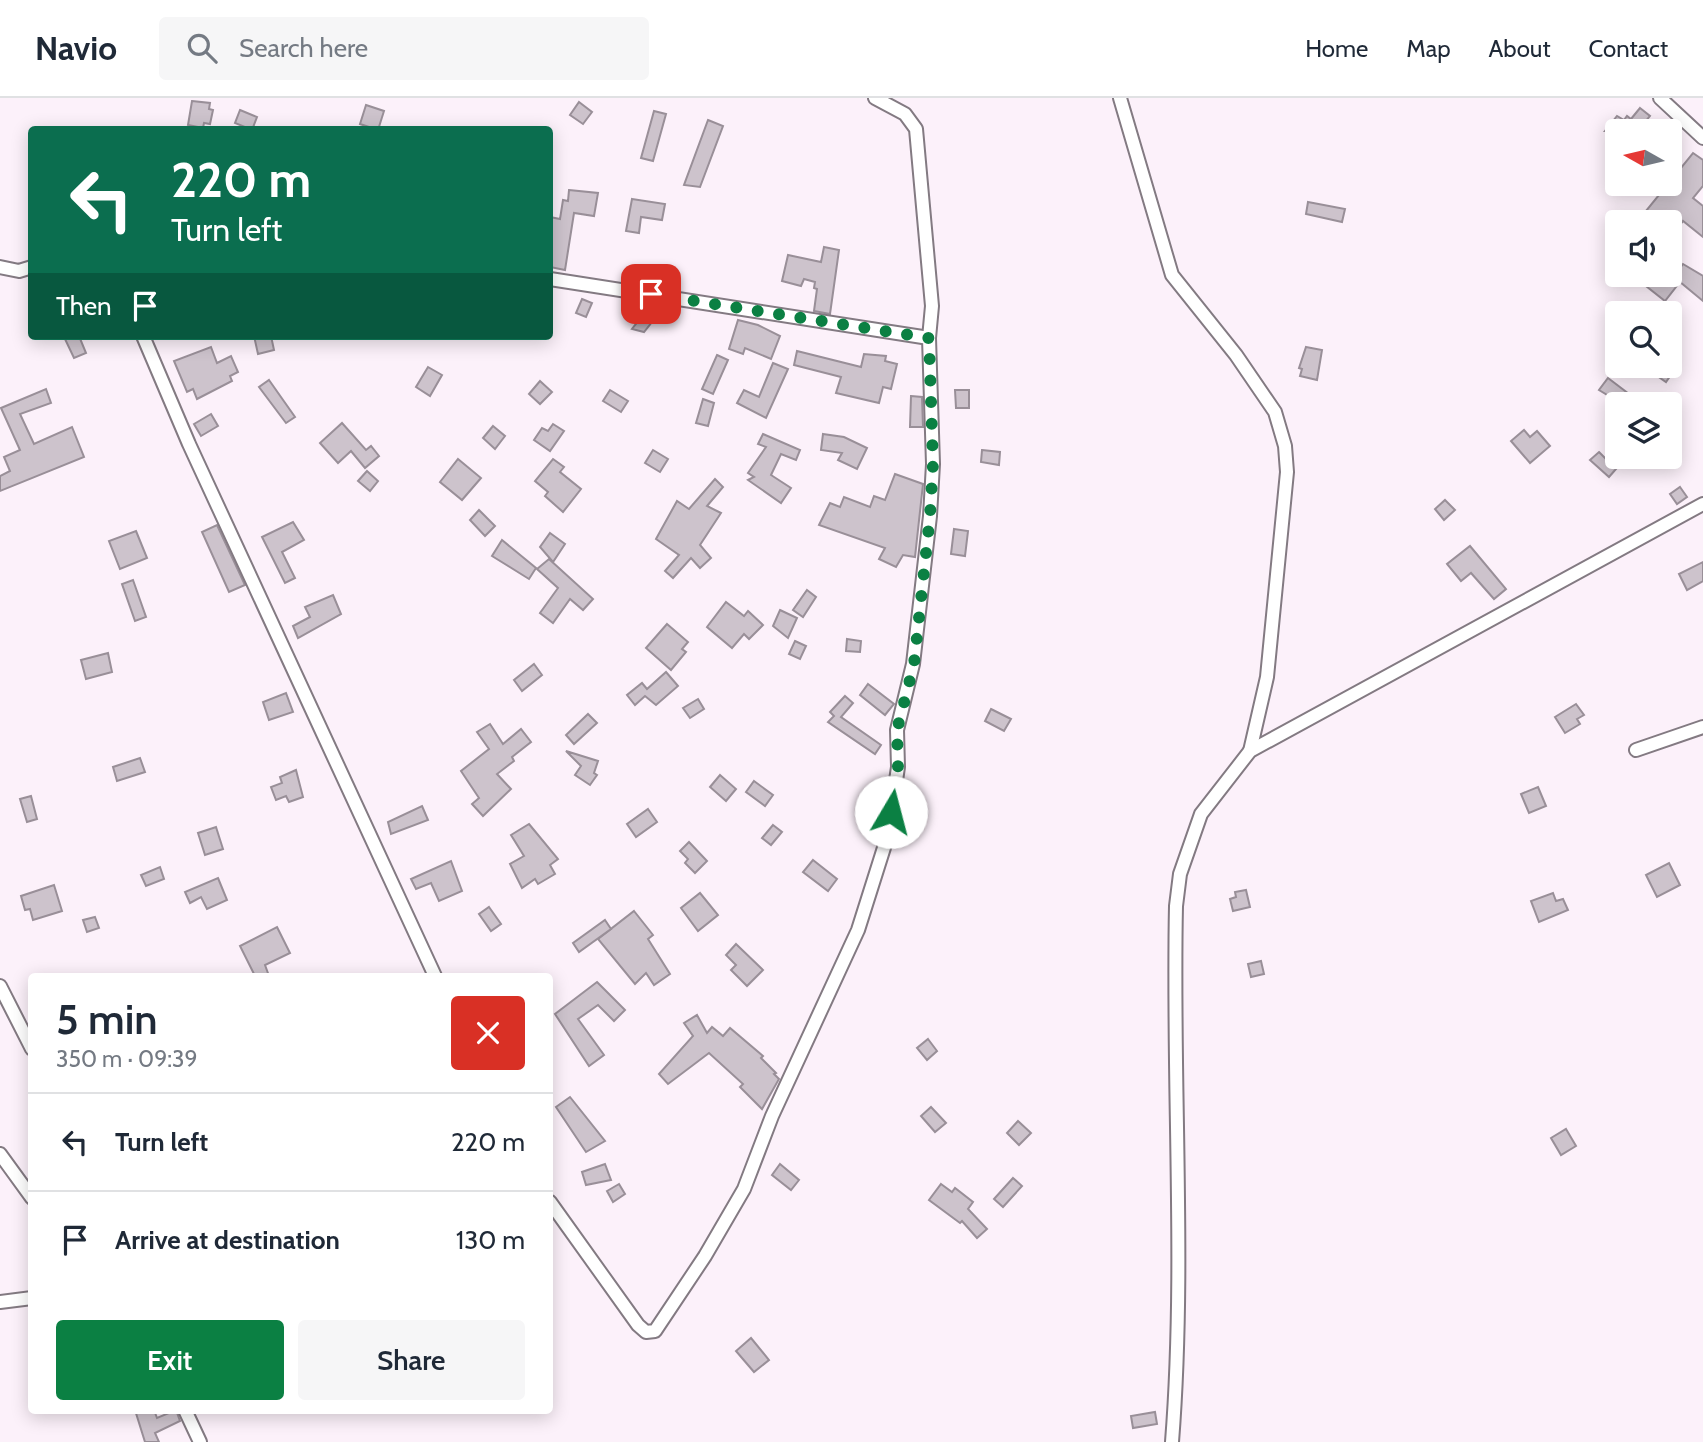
<!DOCTYPE html>
<html lang="en">
<head>
<meta charset="utf-8">
<style>
  body { margin:0; font-family:Cabin,sans-serif; background:#f6f6f7; color:#1f2937; height:100vh; display:flex; flex-direction:column; font-size:26px; white-space:nowrap }
  * { box-sizing:border-box; margin:0 }
  p { font-size:23px; color:#747a83 }
  .icon { flex:none; width:38px; height:38px; fill:none; stroke:currentColor; stroke-width:2; stroke-linecap:round; stroke-linejoin:round }
  .map { position:relative; flex:1; overflow:hidden }
  .panel { position:absolute; left:28px; top:875px; width:525px; height:441px; display:flex; flex-direction:column; background:#fff; border-radius:7px; box-shadow:0 4px 18px #0003 }
  .panel>* { flex:none }
  .hud { position:absolute; left:28px; top:28px; width:525px; height:214px; border-radius:7px; box-shadow:0 4px 18px #0003; background:#0b6e4f; color:#fff; overflow:hidden }
  .needle { width:46px; rotate:278deg }
  .tools { position:absolute; left:1605px; top:21px; display:grid; gap:14px }
  .tools a { display:grid; place-items:center; width:77px; height:77px; border-radius:7px; background:#fff; box-shadow:0 4px 18px #0003; font-size:35px }
  .pin { position:absolute; display:grid; place-items:center; width:60px; height:60px; color:#fff; margin:-30px; border-radius:14px; box-shadow:0 4px 10px #0006 }
  .me { position:absolute; width:77px; margin:-38px; rotate:8deg; stroke-linejoin:round; filter:drop-shadow(0 0 5px #0008) }
  .turn { display:flex; align-items:center; gap:24px; height:147px; padding:0 28px; font-size:32px }
  .turn .icon { width:91px; height:91px; stroke-width:2.5 }
  .turn b { display:block; font-size:49px; line-height:60px }
  .then { display:flex; align-items:center; height:66px; padding:0 28px; background:#0003; gap:14px; font-size:26px }
  .round { display:grid; place-items:center; flex:none; width:74px; height:74px; border-radius:7px; background:#f6f6f7 }
  .head { display:flex; align-items:center; justify-content:space-between; height:119px; padding:0 28px }
  h1 { font-size:42px; font-weight:600; line-height:52px }
  .action { display:flex; gap:14px; margin-top:auto; padding:14px 28px }
  .action a { flex:1; height:80px; border-radius:7px; background:#0b8043; color:#fff; font-size:28px; font-weight:600; line-height:80px; text-align:center }
  .action a+a { background:#f6f6f7; color:#1f2937 }
  ul { padding:0; list-style:none }
  li { display:flex; align-items:center; gap:21px; height:98px; padding:0 28px; border-top:2px solid #e0e1e3 }
  li div { flex:1 }
  li b { display:block; font-size:26px }
  li em { font-style:normal }
  header { display:flex; align-items:center; gap:42px; box-sizing:border-box; height:98px; padding:0 35px; background:#fff; border-bottom:2px solid #e0e1e3 }
  header strong { font-size:33px }
  nav { display:flex; gap:38px; margin-inline-start:auto; font-size:24px }
  .search { width:490px; height:63px; background:#f6f6f7; display:flex; align-items:center; gap:18px; box-sizing:border-box; padding:0 24px; border-radius:7px; color:#747a83; font-size:26px }
  .map>svg:first-child { display:block }
  .building { fill:#cdc3cc; stroke:#998f98; stroke-width:2 }
  .lines { fill:none; stroke-linecap:round; stroke-linejoin:round }
  .minor-casing { stroke:#837a82; stroke-width:16 }
  .minor { stroke:#fff; stroke-width:12 }
  .route { stroke:#0b8043; stroke-width:12; stroke-dasharray:0 21.6 }
</style>
</head>
<body>
<header>
<strong>Navio</strong>
<div class="search"><svg class="icon" aria-label="search" viewBox="0 0 24 24"><circle cx="10" cy="10" r="6"/><path d="M15 15l6 6"/></svg>Search here</div>
<nav><a>Home</a><a>Map</a><a>About</a><a>Contact</a></nav>
</header>
<div class="map">
<svg width="1703" height="1344" viewBox="0 0 1703 1344">
  <rect width="100%" height="100%" fill="#fcf1fa"/>
  <!-- building -->
  <g class="building">
    <polygon points="192,3 210,5 209,11 213,12 210,26 204,25 203,30 188,27"/>
    <polygon points="579,4 592,14 583,26 570,17"/>
    <polygon points="366,7 384,13 378,32 360,26"/>
    <polygon points="1640,10 1650,18 1641,29 1647,33 1605,33 1617,18 1624,22 1627,18 1631,21"/>
    <polygon points="240,12 257,19 252,32 235,25"/>
    <polygon points="654,13 666,16 653,63 641,60"/>
    <polygon points="708,22 723,28 700,89 684,87"/>
    <polygon points="1693,55 1703,62 1703,88 1693,100 1703,108 1703,139 1683,123 1670,139 1670,124 1637,124"/>
    <polygon points="569,92 598,95 594,118 574,115 565,172 550,169 550,119 560,121 563,102 568,103"/>
    <polygon points="632,101 665,106 662,122 641,119 639,135 626,133"/>
    <polygon points="1308,104 1345,111 1342,124 1306,116"/>
    <polygon points="824,149 839,152 830,216 814,213 817,191 814,190 815,184 804,181 801,188 782,183 788,157 821,164"/>
    <polygon points="1683,166 1703,178 1703,203 1680,184 1665,203 1632,177 1675,177"/>
    <polygon points="582,201 592,205 586,219 576,215"/>
    <polygon points="647,212 656,219 644,234 632,231"/>
    <polygon points="738,222 758,227 780,238 771,261 745,250 743,256 729,251"/>
    <polygon points="72,238 79,238 86,255 74,260 65,241"/>
    <polygon points="254,238 271,238 274,252 258,256"/>
    <polygon points="211,249 217,265 231,258 238,274 230,278 232,283 197,301 193,291 187,294 174,263"/>
    <polygon points="1306,249 1322,252 1317,282 1300,278 1302,271 1299,270"/>
    <polygon points="797,253 861,269 864,256 886,258 885,263 897,266 891,291 883,289 879,305 836,295 841,279 794,267"/>
    <polygon points="717,257 728,262 713,296 702,291"/>
    <polygon points="773,265 788,271 766,320 737,305 744,292 759,299"/>
    <polygon points="1658,268 1677,268 1666,284 1653,275"/>
    <polygon points="428,269 442,277 430,298 416,289"/>
    <polygon points="1608,280 1629,296 1622,306 1599,292"/>
    <polygon points="269,282 295,319 286,325 259,289"/>
    <polygon points="540,283 552,294 540,306 529,296"/>
    <polygon points="46,291 51,305 20,316 34,346 72,329 84,359 0,393 0,378 10,373 4,359 20,352 1,310"/>
    <polygon points="610,292 628,303 621,314 603,303"/>
    <polygon points="955,292 969,292 969,310 956,310"/>
    <polygon points="911,298 922,299 923,329 910,329"/>
    <polygon points="703,301 714,305 708,328 696,325"/>
    <polygon points="211,316 218,328 201,338 194,326"/>
    <polygon points="342,325 366,352 371,348 379,358 365,370 351,353 338,365 320,345"/>
    <polygon points="553,326 564,333 550,353 534,342 542,330 548,333"/>
    <polygon points="493,328 505,338 495,351 483,340"/>
    <polygon points="1524,332 1530,339 1537,333 1550,348 1530,365 1511,343"/>
    <polygon points="763,336 800,352 796,362 781,356 771,377 791,390 781,405 748,382 754,379 748,375 766,349 758,346"/>
    <polygon points="823,336 844,339 867,350 857,371 838,362 842,355 821,352"/>
    <polygon points="653,352 668,361 660,374 645,365"/>
    <polygon points="982,352 1000,354 999,367 981,364"/>
    <polygon points="1599,354 1616,371 1609,379 1590,362"/>
    <polygon points="458,361 481,380 462,402 440,384"/>
    <polygon points="553,361 564,369 560,374 581,391 563,414 545,398 548,394 535,383"/>
    <polygon points="367,373 378,383 370,393 358,383"/>
    <polygon points="895,376 923,386 915,459 903,457 896,469 879,461 885,450 819,427 830,405 840,409 844,399 870,409 874,398 885,402"/>
    <polygon points="715,381 723,389 707,408 721,415 700,447 711,460 700,470 691,460 673,480 665,473 679,457 656,441 677,403 689,411"/>
    <polygon points="1680,389 1687,399 1677,406 1670,396"/>
    <polygon points="1445,402 1455,412 1444,422 1435,411"/>
    <polygon points="479,412 495,428 485,438 470,422"/>
    <polygon points="293,424 304,442 282,454 295,480 285,485 262,439"/>
    <polygon points="217,427 245,487 229,494 202,434"/>
    <polygon points="954,431 968,433 965,458 951,456"/>
    <polygon points="136,433 147,460 120,471 109,443"/>
    <polygon points="550,435 565,446 553,464 540,449"/>
    <polygon points="502,442 536,470 529,481 492,458"/>
    <polygon points="1470,448 1506,491 1494,501 1471,475 1461,483 1447,466"/>
    <polygon points="549,461 593,501 583,512 570,501 553,525 540,515 558,490 537,471"/>
    <polygon points="1703,464 1703,483 1687,492 1679,476"/>
    <polygon points="133,482 146,519 135,523 122,486"/>
    <polygon points="807,492 816,499 803,519 793,512"/>
    <polygon points="333,497 341,516 298,540 293,528 310,519 305,509"/>
    <polygon points="726,504 744,518 748,513 763,527 749,541 744,536 732,550 707,529"/>
    <polygon points="780,512 797,520 788,540 773,528"/>
    <polygon points="667,526 688,544 682,551 686,554 671,572 646,550"/>
    <polygon points="847,541 861,543 860,554 846,553"/>
    <polygon points="795,543 806,548 800,561 789,556"/>
    <polygon points="108,555 112,574 86,581 81,562"/>
    <polygon points="534,566 542,577 522,593 514,582"/>
    <polygon points="666,574 678,588 656,607 645,598 635,607 627,597 642,585 647,591"/>
    <polygon points="868,586 894,606 885,617 860,597"/>
    <polygon points="286,595 293,614 269,622 263,604"/>
    <polygon points="845,598 853,605 841,619 881,647 875,656 828,624 834,618 830,614"/>
    <polygon points="698,601 704,611 690,620 683,610"/>
    <polygon points="1576,606 1584,617 1577,621 1580,626 1565,635 1555,619"/>
    <polygon points="991,611 1011,621 1004,633 985,623"/>
    <polygon points="588,616 597,625 574,646 566,637"/>
    <polygon points="490,626 503,646 521,631 531,644 512,659 514,663 497,676 511,691 483,718 472,706 479,700 461,673 489,651 477,634"/>
    <polygon points="566,653 598,663 594,675 597,677 590,687 575,677 581,668"/>
    <polygon points="140,660 145,674 117,683 113,669"/>
    <polygon points="296,672 303,699 289,704 286,698 276,702 271,689 282,685 280,679"/>
    <polygon points="720,677 736,691 726,703 710,689"/>
    <polygon points="754,683 773,697 765,708 746,694"/>
    <polygon points="1538,689 1546,708 1529,715 1521,696"/>
    <polygon points="31,698 37,721 27,724 20,701"/>
    <polygon points="422,708 428,722 391,736 388,724"/>
    <polygon points="648,711 657,724 636,739 627,726"/>
    <polygon points="529,726 558,761 550,767 555,776 538,786 535,781 522,790 510,766 524,758 511,737"/>
    <polygon points="773,727 782,734 771,747 762,740"/>
    <polygon points="216,729 223,751 205,757 198,735"/>
    <polygon points="689,744 707,763 695,775 685,765 688,761 680,753"/>
    <polygon points="813,762 837,781 828,793 803,774"/>
    <polygon points="451,763 462,793 439,803 431,785 416,791 411,781"/>
    <polygon points="1669,765 1680,787 1657,799 1646,777"/>
    <polygon points="160,769 164,781 146,788 141,777"/>
    <polygon points="218,780 227,802 207,811 201,799 190,805 185,794"/>
    <polygon points="54,787 62,813 33,822 30,811 25,812 21,798"/>
    <polygon points="1246,792 1250,809 1233,813 1230,801 1236,799 1235,794"/>
    <polygon points="700,795 718,817 698,833 681,810"/>
    <polygon points="1553,795 1556,803 1563,801 1568,812 1539,824 1531,803"/>
    <polygon points="489,809 501,826 491,833 479,816"/>
    <polygon points="634,813 653,837 648,841 670,876 654,887 646,875 635,886 598,841"/>
    <polygon points="95,819 99,830 87,834 83,822"/>
    <polygon points="605,822 611,831 579,854 573,845"/>
    <polygon points="277,829 290,855 265,867 269,878 255,878 240,848"/>
    <polygon points="736,846 763,872 747,888 731,872 736,867 726,857"/>
    <polygon points="1261,863 1264,876 1251,879 1248,866"/>
    <polygon points="597,884 625,912 614,923 598,907 578,921 604,957 589,968 555,916"/>
    <polygon points="697,917 707,935 712,929 723,938 730,930 763,958 761,960 776,975 774,976 779,981 762,1011 740,989 743,986 709,955 668,986 659,976 693,938 684,925"/>
    <polygon points="928,941 937,953 927,962 917,950"/>
    <polygon points="570,999 605,1043 586,1054 556,1009"/>
    <polygon points="931,1009 946,1025 935,1034 921,1018"/>
    <polygon points="1018,1023 1031,1035 1019,1047 1007,1035"/>
    <polygon points="1566,1031 1576,1048 1561,1057 1551,1040"/>
    <polygon points="605,1066 611,1082 586,1087 582,1074"/>
    <polygon points="780,1066 799,1082 791,1092 772,1077"/>
    <polygon points="1013,1080 1022,1088 1003,1109 994,1101"/>
    <polygon points="619,1086 625,1096 613,1104 607,1093"/>
    <polygon points="941,1086 952,1094 955,1090 973,1104 968,1111 987,1131 977,1140 962,1123 960,1125 929,1102"/>
    <polygon points="751,1240 769,1262 754,1274 736,1253"/>
    <polygon points="135,1312 154,1312 157,1320 176,1312 180,1323 155,1335 159,1344 145,1344"/>
    <polygon points="1155,1314 1157,1326 1133,1330 1131,1318"/>
  </g>
  <g class="lines">
    <!-- minor casing -->
    <g class="minor-casing">
      <g id="minor">
        <polyline points="875,0 905,16 916,31 932,208 929,240"/>
        <polyline points="1120,0 1172,177 1236,257 1275,314 1285,348 1287,374 1267,579 1250,653"/>
        <polyline points="1660,0 1703,40"/>
        <polyline points="0,169 19,173 32,169"/>
        <polyline points="550,181 929,240 933,366 930,418 913,566 897,632 898,669 888,737 858,832 772,1018 744,1091 705,1158 655,1233 646,1234 638,1227 550,1104"/>
        <polyline points="143,238 189,346 435,878"/>
        <polyline points="1636,652 1703,629"/>
        <polyline points="0,888 32,951"/>
        <polyline points="0,1056 32,1100"/>
        <polyline points="0,1204 32,1200"/>
        <polyline points="185,1312 200,1344"/>
        <path d="M1172 1344C1186 1166 1172 987 1176 808L1180 776 1201 716 1250 653 1703 406"/>
      </g>
    </g>
    <!-- minor -->
    <use href="#minor" class="minor"/>
  </g>
  <g class="lines">
    <!-- route -->
    <polyline class="route" points="651,196 929,240 933,366 930,418 914,566 897,632 898,668 891,714"/>
  </g>
</svg>
<div class="tools">
<a><svg class="needle" viewBox="-14 -14 28 28"><path d="M0-13l5 13h-10z" fill="#e53935"/><path d="M0 13l5-13h-10z" fill="#747a83"/></svg></a>
<a><svg class="icon" aria-label="sound" viewBox="0 0 24 24"><path d="M4 9h4l5-4v14l-5-4H4zM17 9q2 3 0 6"/></svg></a>
<a><svg class="icon" aria-label="search" viewBox="0 0 24 24"><circle cx="10" cy="10" r="6"/><path d="M15 15l6 6"/></svg></a>
<a><svg class="icon" aria-label="layers" viewBox="0 0 24 24"><path d="M12 4l9 5-9 5-9-5zM3 14l9 5 9-5"/></svg></a>
</div>
<div class="pin" style="left:651px;top:196px;background:#d93025"><svg class="icon" aria-label="arrive" viewBox="0 0 24 24"><path d="M6 21V4h12l-3 4 3 4H6"/></svg></div>
<svg class="me" style="left:891px;top:714px" viewBox="-20 -20 40 40"><circle r="19" fill="#fff"/><path d="M0-13L10 11 0 6-10 11z" fill="#0b8043"/></svg>
<div class="hud">
<div class="turn"><svg class="icon" aria-label="left" viewBox="0 0 24 24"><path d="M17 20v-9H6M10 6l-5 5 5 5"/></svg><div><b>220 m</b>Turn left</div></div>
<div class="then">Then<svg class="icon" aria-label="arrive" viewBox="0 0 24 24"><path d="M6 21V4h12l-3 4 3 4H6"/></svg></div>
</div>
<section class="panel">
<div class="head"><div><h1>5 min</h1><p>350 m · 09:39</p></div><a class="round" style="background:#d93025;color:#fff"><svg class="icon" aria-label="close" viewBox="0 0 24 24"><path d="M6 6l12 12M18 6L6 18"/></svg></a></div>
<ul>
<li><svg class="icon" aria-label="left" viewBox="0 0 24 24"><path d="M17 20v-9H6M10 6l-5 5 5 5"/></svg><div><b>Turn left</b></div><em>220 m</em></li>
<li><svg class="icon" aria-label="arrive" viewBox="0 0 24 24"><path d="M6 21V4h12l-3 4 3 4H6"/></svg><div><b>Arrive at destination</b></div><em>130 m</em></li>
</ul>
<div class="action"><a>Exit</a><a>Share</a></div>
</section>
</div>
</body>
</html>
